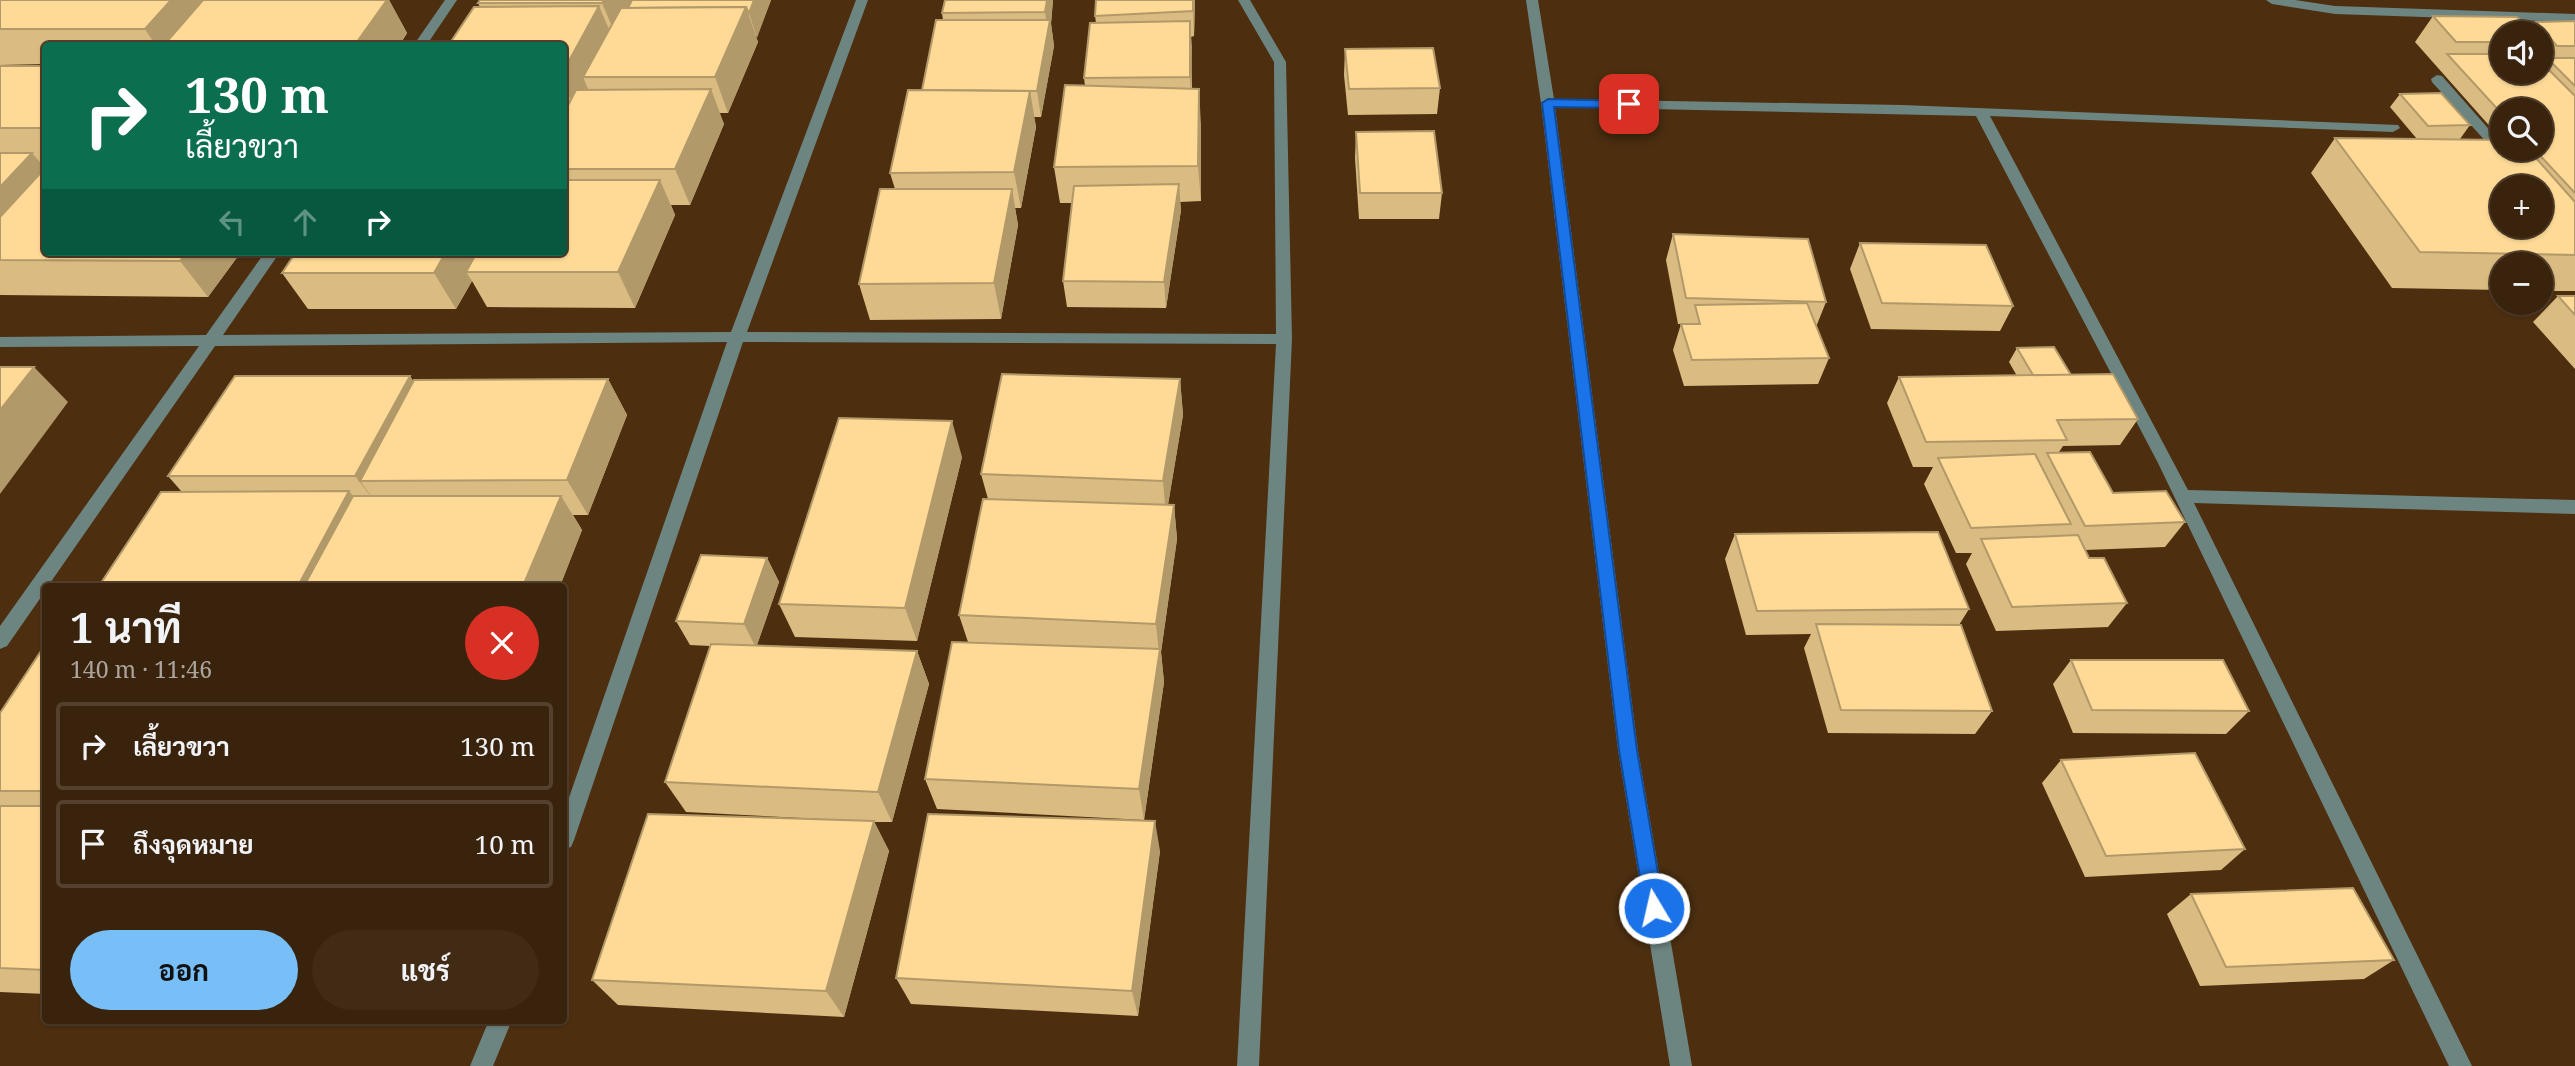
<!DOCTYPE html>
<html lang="th">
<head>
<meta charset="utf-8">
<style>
  body { margin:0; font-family:"Noto Serif",Sarabun,serif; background:#412b15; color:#f1f3f6; height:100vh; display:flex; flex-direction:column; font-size:26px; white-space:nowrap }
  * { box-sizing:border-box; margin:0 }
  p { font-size:23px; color:#aba49d }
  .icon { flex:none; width:38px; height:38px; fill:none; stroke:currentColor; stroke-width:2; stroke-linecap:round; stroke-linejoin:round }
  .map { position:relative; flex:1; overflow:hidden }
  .panel { position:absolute; left:42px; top:583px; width:525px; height:441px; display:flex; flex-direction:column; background:#3a230c; border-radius:7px; box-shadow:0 2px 5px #0004,0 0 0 2px #54402d }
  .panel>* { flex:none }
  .banner { position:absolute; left:42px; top:42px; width:525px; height:214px; border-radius:7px; box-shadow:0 2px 5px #0004,0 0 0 2px #54402d; background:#0b6e4f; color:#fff; overflow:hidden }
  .buttons { position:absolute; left:2490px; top:21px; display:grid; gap:14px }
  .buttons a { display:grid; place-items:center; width:63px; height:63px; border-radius:50%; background:#3a230c; box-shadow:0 2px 5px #0004,0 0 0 2px #54402d; font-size:35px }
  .pin { position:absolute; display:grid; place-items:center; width:60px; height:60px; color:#fff; margin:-30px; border-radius:14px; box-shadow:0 4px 10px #0006 }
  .me { position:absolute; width:77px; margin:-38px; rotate:351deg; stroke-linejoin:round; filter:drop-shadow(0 0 5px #0008) }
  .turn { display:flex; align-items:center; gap:24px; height:147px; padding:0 28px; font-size:32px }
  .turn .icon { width:91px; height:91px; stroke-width:2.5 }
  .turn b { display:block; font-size:49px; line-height:60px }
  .lanes { display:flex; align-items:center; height:66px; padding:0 28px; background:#0003; justify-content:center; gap:35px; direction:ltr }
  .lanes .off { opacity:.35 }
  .round { display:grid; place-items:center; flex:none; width:74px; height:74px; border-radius:37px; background:#412b15 }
  .headline { display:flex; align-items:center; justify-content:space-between; height:119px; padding:0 28px }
  h1 { font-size:42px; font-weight:700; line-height:52px }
  .action { display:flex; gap:14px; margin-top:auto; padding:14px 28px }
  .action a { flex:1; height:80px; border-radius:42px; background:#78bff7; color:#111; font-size:28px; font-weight:700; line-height:80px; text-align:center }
  .action a+a { background:#412b15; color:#f1f3f6 }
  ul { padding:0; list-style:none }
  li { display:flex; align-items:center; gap:21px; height:88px; margin:0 14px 10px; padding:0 14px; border:4px solid #54402d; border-radius:7px }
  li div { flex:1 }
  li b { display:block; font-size:26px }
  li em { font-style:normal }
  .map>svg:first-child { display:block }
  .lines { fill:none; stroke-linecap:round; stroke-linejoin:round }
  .minor { fill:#6d8581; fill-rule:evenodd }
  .wall { fill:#dabb81; fill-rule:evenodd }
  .shaded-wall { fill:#b29969 }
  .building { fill:#feda96; stroke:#b29969; stroke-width:2; fill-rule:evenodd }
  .route { fill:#1a73e8; stroke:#114b97; stroke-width:2 }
</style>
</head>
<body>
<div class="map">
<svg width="2575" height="1066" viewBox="0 0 2575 1066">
  <rect width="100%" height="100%" fill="#4d2f10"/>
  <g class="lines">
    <!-- minor -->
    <g class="minor">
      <polygon points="445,0 457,0 426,46 413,46"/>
      <polygon points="856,0 868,0 747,332 1276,334 1274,62 1238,0 1250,0 1286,62 1292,339 1259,1066 1237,1066 1276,344 743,342 574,840 571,847 564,849 564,812 727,342 215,346 48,586 46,586 46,590 7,646 0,649 0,626 199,346 0,347 0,337 206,335 265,252 280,252 223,335 731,332"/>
      <polygon points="1526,0 1538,0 1554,99 1902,105 2398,125 2400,128 2393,132 1990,116 2188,490 2575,500 2575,514 2194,503 2472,1066 2449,1066 2158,463 1976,116 1555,107 1638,750 1692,1066 1670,1066 1618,750 1541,103"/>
      <polygon points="2266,0 2295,0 2335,6 2575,14 2575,22 2335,14 2272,4"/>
      <polygon points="2437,75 2442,76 2502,144 2502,149 2507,149 2541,187 2527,187 2432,82 2431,79"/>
      <polygon points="489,1020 512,1020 493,1066 470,1066"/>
    </g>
  </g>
  <!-- wall -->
  <g class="wall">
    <polygon points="0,0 389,0 407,33 399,46 46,46 46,64 0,65"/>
    <polygon points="480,0 771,0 756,38 758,42 728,113 719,113 724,124 690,205 671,205 675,215 635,308 487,307 472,281 456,309 308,309 282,273 564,252 564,46 480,7 478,3"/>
    <polygon points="945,0 1053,0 1051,24 1054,46 1041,117 1034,117 1036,127 1021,208 1015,208 1018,225 1001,319 870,320 859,284 895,189 890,173 922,90 943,20 942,13"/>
    <polygon points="1195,0 1194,36 1191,37 1192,89 1201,125 1201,201 1180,202 1181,210 1166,308 1067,307 1063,281 1072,203 1060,203 1054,167 1085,86 1084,78 1096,23 1095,16"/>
    <path d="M2433 16 2530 30 2536 22 2575 21V291H2541V264H2502V290L2392 288 2311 173 2335 138 2417 139 2390 107 2400 94 2470 125 2460 139 2502 149H2541L2502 110V140L2415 42ZM2502 33H2541V72H2502Z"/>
    <polygon points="1345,49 1440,88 1437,114 1348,115 1344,75"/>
    <polygon points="0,66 46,66 46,164 42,164 46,252 241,252 208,297 0,295"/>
    <polygon points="1356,132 1442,193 1439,219 1359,219 1355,158"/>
    <polygon points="1673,234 1826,302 1816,327 1829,358 1818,384 1684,386 1673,350 1681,324 1678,324 1666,260"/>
    <polygon points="1860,243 2013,306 2000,331 1871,329 1850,269"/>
    <polygon points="2558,296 2575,296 2575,369 2533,322"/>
    <polygon points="2017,348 2071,375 2138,419 2120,445 2063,446 2059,452 2113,493 2185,522 2165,547 2085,550 2089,558 2127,603 2108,627 1996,631 1966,564 1972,553 1956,553 1924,484 1933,467 1913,467 1887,403 1899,377 2017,376 2009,362"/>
    <polygon points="410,376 413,382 608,379 627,415 588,515 573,515 582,530 560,586 99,586 182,492 168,476"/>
    <polygon points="1180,379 1183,415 1168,505 1174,505 1177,539 1161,652 1164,682 1144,820 937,809 925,779 968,642 959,615 988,499 981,474"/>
    <polygon points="962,457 917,641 795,637 779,604"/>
    <polygon points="1735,534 1969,609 1959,625 1992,711 1975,734 1828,733 1804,648 1811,634 1746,635 1725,559"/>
    <polygon points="767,558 779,582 757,645 917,651 929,684 892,822 874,822 889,851 844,1017 618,1005 592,980 861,821 686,812 665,782 710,646 690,645 676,621"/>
    <polygon points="46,651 46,994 0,992 0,713"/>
    <polygon points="2071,660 2249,711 2226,734 2073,733 2053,684"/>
    <polygon points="2061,760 2245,849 2221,870 2085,877 2042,783"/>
    <polygon points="1160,851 1138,1016 911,1004 896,978"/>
    <polygon points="2191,894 2394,960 2364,979 2200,986 2167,914"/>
  </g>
  <!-- shaded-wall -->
  <g class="shaded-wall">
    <polygon points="171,0 210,0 186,46 156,46 145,29"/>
    <polygon points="387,0 389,0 407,33 399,46 354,46"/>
    <polygon points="604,0 637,0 617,38 602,3"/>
    <polygon points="754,0 771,0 757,38 749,13"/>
    <polygon points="1047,0 1053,0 1051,23 1054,46 1041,117 1037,91 1048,31 1045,12"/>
    <polygon points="1193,0 1195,0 1194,36 1193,11"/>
    <polygon points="599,6 614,41 583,77 588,89 576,112 564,85 564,70"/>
    <polygon points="746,7 758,42 728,113 715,77"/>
    <polygon points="1190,21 1192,47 1191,103 1190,77"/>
    <polygon points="711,89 724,124 690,205 675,169"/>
    <polygon points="1199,89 1201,125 1201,201 1198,166"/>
    <polygon points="1030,91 1036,127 1021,208 1014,172"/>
    <polygon points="32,153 46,169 0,258 0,187"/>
    <polygon points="660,180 675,215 635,308 618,272"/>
    <polygon points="1179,184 1181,210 1166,308 1164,282"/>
    <polygon points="1012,189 1018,225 1001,319 994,283"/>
    <polygon points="187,252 241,252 208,297 180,261"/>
    <polygon points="446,252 487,252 466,272 472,281 456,309 434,273"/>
    <polygon points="34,367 68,402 0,494 0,410"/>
    <polygon points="410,376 434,411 360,481 382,511 355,476"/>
    <polygon points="608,379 627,415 588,515 567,480"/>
    <polygon points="1180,379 1183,415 1166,516 1163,481"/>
    <polygon points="952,421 962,457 917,641 905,608"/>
    <polygon points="349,491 376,526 345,586 298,586"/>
    <polygon points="561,496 582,530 560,586 523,586"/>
    <polygon points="1174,505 1177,539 1161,652 1164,682 1144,820 1139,789 1159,653 1156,624"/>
    <polygon points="767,558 779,582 756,648 744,624"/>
    <polygon points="917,651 929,684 892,822 878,792"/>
    <polygon points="874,821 889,851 844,1017 826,991"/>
    <polygon points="1155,821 1160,851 1138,1016 1132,991"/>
  </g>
  <!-- building -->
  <g class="building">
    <polygon points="0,0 171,0 145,29 0,29"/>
    <polygon points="203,0 387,0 354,46 163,46"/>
    <polygon points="480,0 604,0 602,3 478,3"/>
    <polygon points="632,0 754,0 749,13 746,7 628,8"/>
    <polygon points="945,0 1047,0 1045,12 942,13"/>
    <polygon points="1096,0 1193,0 1193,11 1095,16"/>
    <polygon points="599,6 564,70 564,46 448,46 474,7"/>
    <polygon points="746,7 715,77 583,77 621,8"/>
    <polygon points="2433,16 2517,17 2533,33 2502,33 2502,42 2456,42"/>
    <polygon points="936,20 1050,20 1037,91 922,90"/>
    <polygon points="1190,21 1190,77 1084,78 1090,23"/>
    <polygon points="2575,21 2575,46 2557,46 2536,22"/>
    <polygon points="1433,48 1440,88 1349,89 1345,49"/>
    <polygon points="2447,54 2502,54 2502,72 2541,72 2541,62 2575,96 2575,193 2534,149 2541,149 2541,110 2502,110 2502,114"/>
    <polygon points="2547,58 2575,58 2575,86"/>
    <rect x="0" y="66" width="46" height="62"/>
    <polygon points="1065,85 1199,89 1198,166 1054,167"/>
    <polygon points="711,89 675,169 564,169 564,113 576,90"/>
    <polygon points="908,90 1030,91 1014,172 890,173"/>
    <polygon points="2441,93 2470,125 2428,126 2400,94"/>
    <polygon points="1434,131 1442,193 1360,193 1356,132"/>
    <path d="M2335 138 2502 140V149H2528L2575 202V255L2420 252ZM2502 187H2541V226H2502Z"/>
    <polygon points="0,153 32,153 0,187"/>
    <polygon points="46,167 46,252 187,252 180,261 0,260 0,217"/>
    <polygon points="564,180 660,180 618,272 466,272 477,252 564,252"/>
    <polygon points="1179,184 1164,282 1063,281 1074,186"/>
    <polygon points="880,189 1012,189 994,283 859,284"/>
    <polygon points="1673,234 1808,239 1826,302 1686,298"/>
    <polygon points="1860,243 1986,245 2013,306 1882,303"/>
    <polygon points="296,252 446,252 434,273 282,273"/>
    <polygon points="2558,296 2575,296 2575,315"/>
    <polygon points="1807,303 1829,358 1692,360 1681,324 1700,324 1695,305"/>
    <polygon points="2054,347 2071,375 2033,375 2017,348"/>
    <polygon points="0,367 34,367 0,410"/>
    <polygon points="1002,374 1180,379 1163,481 981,474"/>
    <polygon points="2113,374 2138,419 2057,420 2067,440 1926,442 1899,377"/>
    <polygon points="235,376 410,376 355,476 168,476"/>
    <polygon points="608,379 567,480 360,481 414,380"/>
    <polygon points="839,418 952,421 905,608 779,604"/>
    <polygon points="2090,452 2113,493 2166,491 2185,522 2085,526 2047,453"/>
    <polygon points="2035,454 2071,524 1971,528 1938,458"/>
    <polygon points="349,491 298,586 99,586 161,492"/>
    <polygon points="353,496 561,496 523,586 304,586"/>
    <polygon points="983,499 1174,505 1156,624 959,615"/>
    <polygon points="1938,532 1969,609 1757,611 1735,534"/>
    <polygon points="2078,535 2089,558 2104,558 2127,603 2012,607 1981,539"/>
    <polygon points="701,555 767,558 744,624 676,621"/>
    <polygon points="1816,624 1961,625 1992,711 1841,710"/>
    <polygon points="952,642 1160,649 1139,789 925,779"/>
    <polygon points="711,644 917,651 878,792 665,782"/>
    <polygon points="41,651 46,651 46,791 0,791 0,713"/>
    <polygon points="2071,660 2223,660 2249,711 2092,710"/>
    <polygon points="2195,753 2245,849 2106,856 2061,760"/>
    <polygon points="0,806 46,806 46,970 0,968"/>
    <polygon points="648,814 874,821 826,991 592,980"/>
    <polygon points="928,814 1155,821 1132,991 896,978"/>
    <polygon points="2353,888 2394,960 2226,967 2191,894"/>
  </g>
  <!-- route -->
  <polygon class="route" points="1548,99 1629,101 1635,104 1629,108 1554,107 1637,750 1664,908 1661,914 1654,917 1648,914 1645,908 1619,750 1542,103"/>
</svg>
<div class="buttons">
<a><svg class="icon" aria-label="sound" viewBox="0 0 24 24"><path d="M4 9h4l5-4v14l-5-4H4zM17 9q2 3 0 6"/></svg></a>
<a><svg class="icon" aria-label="search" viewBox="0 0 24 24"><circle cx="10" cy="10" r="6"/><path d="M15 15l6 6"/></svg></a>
<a>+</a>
<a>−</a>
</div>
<div class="pin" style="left:1629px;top:104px;background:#d93025"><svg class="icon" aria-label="arrive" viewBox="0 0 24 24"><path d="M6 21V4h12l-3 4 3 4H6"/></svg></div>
<svg class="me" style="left:1654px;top:908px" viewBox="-20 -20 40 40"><circle r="17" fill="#1a73e8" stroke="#fff" stroke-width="3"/><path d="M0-11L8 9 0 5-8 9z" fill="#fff"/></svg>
<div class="banner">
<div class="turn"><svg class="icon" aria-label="right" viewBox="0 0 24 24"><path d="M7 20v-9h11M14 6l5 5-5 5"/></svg><div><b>130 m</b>เลี้ยวขวา</div></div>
<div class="lanes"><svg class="icon off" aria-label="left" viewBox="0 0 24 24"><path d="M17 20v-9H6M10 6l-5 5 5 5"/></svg><svg class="icon off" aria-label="ahead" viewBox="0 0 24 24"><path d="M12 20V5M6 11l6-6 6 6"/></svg><svg class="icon" aria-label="right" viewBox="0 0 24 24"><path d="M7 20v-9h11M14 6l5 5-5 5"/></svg></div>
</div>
<section class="panel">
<div class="headline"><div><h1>1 นาที</h1><p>140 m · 11:46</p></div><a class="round" style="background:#d93025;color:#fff"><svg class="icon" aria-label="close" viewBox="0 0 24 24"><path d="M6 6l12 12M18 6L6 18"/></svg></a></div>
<ul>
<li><svg class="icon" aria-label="right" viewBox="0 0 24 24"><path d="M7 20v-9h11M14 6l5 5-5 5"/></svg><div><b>เลี้ยวขวา</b></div><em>130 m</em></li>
<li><svg class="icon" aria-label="arrive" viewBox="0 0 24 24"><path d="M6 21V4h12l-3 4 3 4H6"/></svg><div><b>ถึงจุดหมาย</b></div><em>10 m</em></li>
</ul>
<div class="action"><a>ออก</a><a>แชร์</a></div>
</section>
</div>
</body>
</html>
